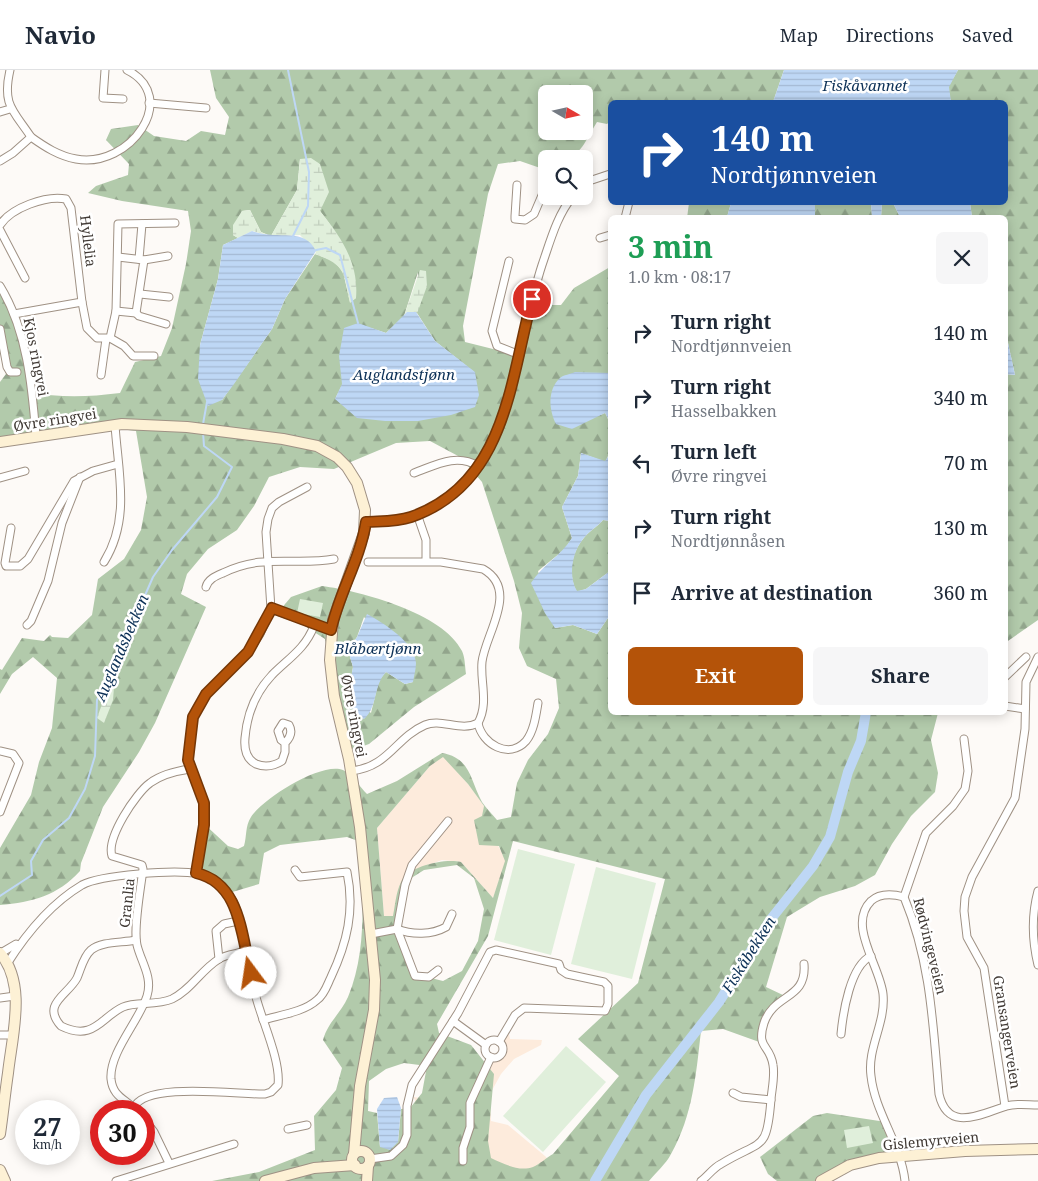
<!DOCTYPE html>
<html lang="en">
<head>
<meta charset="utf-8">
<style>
  body { margin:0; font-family:"Noto Serif",serif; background:#f6f6f7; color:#1f2937; height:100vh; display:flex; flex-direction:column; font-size:19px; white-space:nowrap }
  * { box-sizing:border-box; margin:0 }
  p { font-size:16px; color:#747a83 }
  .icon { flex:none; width:28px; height:28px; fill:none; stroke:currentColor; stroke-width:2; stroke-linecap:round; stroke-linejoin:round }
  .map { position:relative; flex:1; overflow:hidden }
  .panel { position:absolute; left:608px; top:145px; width:400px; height:500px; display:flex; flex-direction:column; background:#fff; border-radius:8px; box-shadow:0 2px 12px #0003 }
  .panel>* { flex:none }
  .top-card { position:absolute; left:608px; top:30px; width:400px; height:105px; border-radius:8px; box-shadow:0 2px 12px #0003; background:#1a4fa0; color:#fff; overflow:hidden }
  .needle { width:32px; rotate:99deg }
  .fabs { position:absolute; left:538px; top:15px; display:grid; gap:10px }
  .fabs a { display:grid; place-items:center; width:55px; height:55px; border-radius:8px; background:#fff; box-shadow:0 2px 12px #0003; font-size:25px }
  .speed { position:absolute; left:15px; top:1030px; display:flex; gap:10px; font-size:25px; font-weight:700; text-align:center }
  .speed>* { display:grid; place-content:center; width:65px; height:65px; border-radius:50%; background:#fff; box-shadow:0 2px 12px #0003; line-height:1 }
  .speed small { font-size:12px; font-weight:400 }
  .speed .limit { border:8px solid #d22; background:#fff; color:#111 }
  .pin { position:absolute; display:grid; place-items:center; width:42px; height:42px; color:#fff; margin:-21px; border:2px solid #fff; border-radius:50%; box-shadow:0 1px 5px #0007 }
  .me { position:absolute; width:55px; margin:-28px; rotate:346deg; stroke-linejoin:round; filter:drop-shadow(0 0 4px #0008) }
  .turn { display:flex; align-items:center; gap:18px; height:105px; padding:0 20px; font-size:22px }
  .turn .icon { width:65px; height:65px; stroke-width:2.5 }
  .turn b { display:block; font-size:35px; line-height:42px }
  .round { display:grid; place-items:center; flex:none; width:52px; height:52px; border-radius:8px; background:#f6f6f7 }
  .overview { display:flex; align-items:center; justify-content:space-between; height:85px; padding:0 20px }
  h1 { font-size:30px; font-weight:700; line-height:38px; color:#1e9e55 }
  .primary-button { display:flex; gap:10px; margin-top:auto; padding:10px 20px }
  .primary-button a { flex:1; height:58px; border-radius:8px; background:#b45309; color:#fff; font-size:20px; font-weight:700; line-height:58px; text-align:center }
  .primary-button a+a { background:#f6f6f7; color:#1f2937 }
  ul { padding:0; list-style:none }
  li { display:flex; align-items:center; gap:15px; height:65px; padding:0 20px }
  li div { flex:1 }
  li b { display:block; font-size:19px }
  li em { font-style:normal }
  header { display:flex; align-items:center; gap:30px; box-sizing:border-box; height:70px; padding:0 25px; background:#fff; border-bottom:1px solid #e0e1e3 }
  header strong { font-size:24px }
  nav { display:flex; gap:28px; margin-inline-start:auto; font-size:18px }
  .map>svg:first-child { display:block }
  .built { fill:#fdebdc }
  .forest { fill:url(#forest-firs); fill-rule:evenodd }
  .wetland { fill:url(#wetland-marsh) }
  .park { fill:#e0efdb }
  .water { fill:url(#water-rules) }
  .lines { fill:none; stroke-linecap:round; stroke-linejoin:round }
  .stream { stroke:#bed7f5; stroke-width:2 }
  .river { stroke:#bed7f5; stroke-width:10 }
  .street-casing { stroke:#9f9184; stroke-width:9 }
  .secondary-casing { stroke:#9f9184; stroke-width:12 }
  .street { stroke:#fff; stroke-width:7 }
  .secondary { stroke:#fdf1d5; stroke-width:10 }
  .route-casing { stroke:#753606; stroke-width:12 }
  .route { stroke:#b45309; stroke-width:9 }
  .labels { text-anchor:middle; stroke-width:5; stroke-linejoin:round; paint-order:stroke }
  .street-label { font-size:14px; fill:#413a35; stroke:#fff }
  .water-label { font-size:15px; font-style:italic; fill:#0c3056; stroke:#fff }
</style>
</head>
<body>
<header>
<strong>Navio</strong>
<nav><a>Map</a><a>Directions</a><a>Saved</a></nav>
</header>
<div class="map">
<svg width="1038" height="1111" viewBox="0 0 1038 1111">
  <defs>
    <pattern id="forest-firs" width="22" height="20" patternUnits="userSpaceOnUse" patternTransform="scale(1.25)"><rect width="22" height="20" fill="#b2caab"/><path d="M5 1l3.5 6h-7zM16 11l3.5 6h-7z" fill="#92a58c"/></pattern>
    <pattern id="wetland-marsh" width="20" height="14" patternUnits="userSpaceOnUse" patternTransform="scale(1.25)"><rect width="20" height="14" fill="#e0efdb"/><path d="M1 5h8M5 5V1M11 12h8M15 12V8" fill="none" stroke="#c1cebd"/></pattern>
    <pattern id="water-rules" width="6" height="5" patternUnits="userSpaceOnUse" patternTransform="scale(1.25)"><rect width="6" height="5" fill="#bed7f5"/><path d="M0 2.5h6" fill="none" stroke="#a4b9d3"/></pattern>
  </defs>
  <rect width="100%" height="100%" fill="#fdfaf7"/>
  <!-- built -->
  <g class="built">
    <polygon points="443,686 468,714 484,736 483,746 506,791 493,828 461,792 442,790 412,801 393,847 384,846 377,758 430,696"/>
    <polygon points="509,964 510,969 542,970 541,975 514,989 501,1004 490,1024 491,1051 508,1055 545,1086 550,1091 550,1103 410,1111 415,1030 413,1027 470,1034 487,1005 493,992 501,989 505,983 505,966"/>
  </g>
  <!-- forest -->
  <g class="forest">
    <path d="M210 0H784L773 32H610V51L607 54 597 52C579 81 582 89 546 89V100L520 91 498 94 488 124 463 256 465 272 497 280 522 282 531 249 540 235H561L574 218 610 197V303L595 347 605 343C613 356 613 379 605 392L581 383 578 406 562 437 572 468 565 479 538 501 555 558 573 555 597 564 610 545V642L938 643 931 670 938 703 935 722 911 746 892 774 875 805 855 816 820 827 787 847 766 917 785 926 762 952V973L723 959 701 961C696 1004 693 1045 671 1084 666 1094 656 1102 649 1111H212L259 1102 315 1080 314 1046 336 1020 342 998 323 970C328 952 341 943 348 927 368 879 362 823 361 772L347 767 280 775 264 783 259 814 229 823 206 807 197 785 202 752 228 776 238 779 244 776C247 766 245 756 251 747 262 729 322 691 343 700 351 704 361 718 367 724L397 711 442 683C471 688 470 710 482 732 486 738 492 744 497 750L511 747 517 713 528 690 548 664 559 638 556 609 527 596 519 578 522 543 514 511 482 412 460 387 430 371 396 373 334 399 300 397 269 407 254 436 237 460 208 479 187 504 181 524 206 537 155 653 139 682 103 737 81 793 80 801C57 826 33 832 0 835V778L31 725 39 692 52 658 57 608 33 587 12 604 0 624V599L2 600 22 568 44 571 50 565 52 567 68 568 92 545 98 509 124 489 141 460 147 427 136 361 121 359 0 375V312L6 304 0 263V219L28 265 26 299 29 322C60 328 88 327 120 323L135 292 161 286 172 258 186 194 191 161 188 141 122 131 88 123 96 116 128 105 129 94 106 70 111 59 138 55 154 66 186 71 201 61 225 65 229 47 216 28ZM546 24H584V61H546ZM300 89 320 141 329 153 356 228 350 232 343 202 334 191 315 184 285 229 272 259 222 330 200 275 218 209 223 175 238 168 233 165 242 141 250 140 261 162 271 166 297 120ZM418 202 417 243 435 271 474 302 335 329 371 258 386 263 404 246ZM443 687 468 714 484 736 482 746 474 750 479 775 499 776 505 791 493 828 461 792C445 788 408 796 401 812 396 822 395 836 393 846H384L377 758 430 696ZM513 771 665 809 638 913 578 969 619 1006 553 1084C546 1088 540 1094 533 1097 519 1102 504 1094 491 1088L488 1071 494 1004 471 975 439 963 437 954 488 866ZM457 795 474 808 484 839 478 871 462 901 443 911 419 905 407 884 401 849 405 812 424 800ZM404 993 427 996 422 1023 410 1038 401 1039 398 1072 380 1077 377 1043 368 1041 369 1011 386 999Z"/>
    <polygon points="958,0 1038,0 1038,550 1005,573 1005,304 1015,305 1005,259 1005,148 972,147 970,133 1005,132 1005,32 951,32 948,17"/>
    <polygon points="882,132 893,133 900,147 881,148"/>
    <polygon points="689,133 731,133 727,147 687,148"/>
    <polygon points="815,133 871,133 872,147 815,147"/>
    <path d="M603 450 610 451V501L586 519 577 522C568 506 571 483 583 469 588 462 597 457 603 450Z"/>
    <path d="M322 516C361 521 443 543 462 581 465 587 465 597 466 604L414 637 369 674 349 681 325 569 280 540 291 527ZM364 547 413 612 405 614 386 602 379 610 371 643 348 625 353 597 348 580 357 567Z"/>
    <polygon points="827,1043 886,1052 893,1075 886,1083 820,1111 777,1111 768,1104 760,1087 813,1046"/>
  </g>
  <!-- wetland -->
  <g class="wetland">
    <path d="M311 88 320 94 329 122 320 141C341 167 359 193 356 228L350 233C343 202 347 196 315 184L316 182 300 165 271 166 297 120 300 89Z"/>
    <polygon points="250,140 261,162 267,165 252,161 238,168 233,165 233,155 242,141"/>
    <polygon points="420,200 426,201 427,216 418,241 417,243 407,242 404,246"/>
    <polygon points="114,617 113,630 104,653 97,648 106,623"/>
  </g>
  <!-- park -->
  <g class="park">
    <polygon points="300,529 323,533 320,547 297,543"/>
    <polygon points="518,779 575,794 551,885 494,870"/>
    <polygon points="596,797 656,813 632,909 571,894"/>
    <polygon points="566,976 606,1012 543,1082 503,1046"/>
    <polygon points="869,1056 873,1073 847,1078 844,1060"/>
  </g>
  <!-- water -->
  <g class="water">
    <polygon points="784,0 958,0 949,17 951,32 773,32"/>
    <polygon points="731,133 815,133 815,147 727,147"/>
    <polygon points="871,133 882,133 881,147 872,147"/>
    <polygon points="893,133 970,133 972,147 900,147"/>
    <path d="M252 161C278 171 304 156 316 181L285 229 272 259 234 314 222 330 208 336 198 309 200 275 218 209 223 175Z"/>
    <polygon points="407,242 416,242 435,271 475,302 479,325 475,337 451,345 418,351 385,351 357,348 335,329 342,314 339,286 344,258 358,253 386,263"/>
    <polygon points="1005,259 1015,305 1005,304"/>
    <path d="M575 302 610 303V352L605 343 572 359 556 354C549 340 547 320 560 308 563 305 571 304 575 302Z"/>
    <path d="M581 383 605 391 610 384V451L603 450C597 457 588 462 583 469 572 483 568 506 577 521L586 519 610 501V545L597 564 573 555 555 558 545 543 531 513C542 495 561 486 572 468L562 437 578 406Z"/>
    <path d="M367 544C383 553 415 572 416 593 416 599 414 606 413 612L405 614 386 602C373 616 378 637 364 649L354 643 348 625 353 597 348 580 357 567Z"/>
    <polygon points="397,1027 401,1038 398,1072 390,1080 380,1077 377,1039 384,1028"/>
  </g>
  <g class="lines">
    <!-- stream -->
    <g class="stream">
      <polyline points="288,0 309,102 308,136 293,166"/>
      <polyline points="316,180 326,178 340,185 358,253"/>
      <polyline points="203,354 207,332"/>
      <polyline points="0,826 32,805 31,791 43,770 69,748 85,719 95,686 97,630 112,601 153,507 172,480 217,427 232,397 204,376 203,362"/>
    </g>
    <!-- river -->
    <polyline class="river" points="595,1111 646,1025 719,932 771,849 813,796 830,767 848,702 861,671 866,642"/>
    <!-- street casing -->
    <g class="street-casing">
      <g id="street">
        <path d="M10 0C2 35 13 40 31 67"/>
        <polyline points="105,0 103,28 123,29"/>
        <polyline points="149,33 206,38"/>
        <polyline points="0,42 10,39"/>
        <path d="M0 91 13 83 31 67C45 77 59 86 76 89 130 99 181 27 127 0"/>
        <polyline points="584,101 589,111"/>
        <polyline points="517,115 515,146 515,149 525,150 534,144 546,116"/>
        <polyline points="584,115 589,111 610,104"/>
        <polyline points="625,148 629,132"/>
        <path d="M0 155C11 138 46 125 66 129L71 138 82 232 14 244"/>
        <polyline points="0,160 25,208"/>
        <polyline points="600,168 610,165"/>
        <polyline points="139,189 142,154"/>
        <polyline points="144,190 168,186"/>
        <polyline points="509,191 492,261 497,276 520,285"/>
        <path d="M0 216C27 260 32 316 36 366"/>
        <polyline points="140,224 169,227"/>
        <polyline points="82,232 87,258 97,268 110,268 116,241 118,154 175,153"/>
        <polyline points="116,241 136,243 144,190 118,187"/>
        <polyline points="136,243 139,246 166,254"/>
        <polyline points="0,259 7,297 10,302 17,302"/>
        <polyline points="110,268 124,276 133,286 154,286"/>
        <polyline points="101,305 106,269"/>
        <path d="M414 403C436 395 456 383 478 396"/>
        <polyline points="0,408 25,401"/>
        <polyline points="417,444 426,470 426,491"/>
        <path d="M365 452C380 450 396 452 410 447 516 412 513 283 542 195 550 172 557 145 573 126"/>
        <polyline points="11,458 5,493 6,496 20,496 28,489 74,411 93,401 118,394"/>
        <path d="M104 492C131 449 118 402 115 355"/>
        <path d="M206 517C208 509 216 506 223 503 263 483 296 496 334 489"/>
        <polyline points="271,539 331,560"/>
        <polyline points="27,555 31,551 48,511 62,453 80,407"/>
        <polyline points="1005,607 1026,587"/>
        <polyline points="1005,636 1025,639"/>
        <path d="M478 653C482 674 509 690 526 671 534 661 536 645 538 633"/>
        <path d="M964 669 968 701 965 719 953 736 926 763 904 827C931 892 933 955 939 1024 948 1064 982 1043 1007 1036 1016 1033 1028 1035 1038 1035"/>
        <path d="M285 673C290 668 293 662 289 655L283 653 278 661 281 670 285 673V682L282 691C274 696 266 698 256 694 246 689 244 679 245 668 247 644 255 623 272 605 289 588 305 579 314 556"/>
        <polyline points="0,681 13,684 19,693 0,742"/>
        <path d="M351 701C389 697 395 668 425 655 441 648 461 662 478 653 489 633 480 612 482 592 485 564 520 520 483 499L441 492H368"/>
        <polyline points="196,803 204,755 204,733 188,690 193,647 206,624 248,582 260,564 271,539 266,462 268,449 272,438 279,432 307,417"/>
        <path d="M1038 821C1031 847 1032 870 1038 895"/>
        <path d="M904 827C893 824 880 823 871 831 847 855 880 896 883 924 886 953 867 978 871 1006 875 1043 901 1074 905 1111"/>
        <polyline points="397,859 415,906 429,907 438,900"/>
        <path d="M397 859C412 865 432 865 446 857L452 844"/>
        <polyline points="371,864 397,859 405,815 412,795 448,751"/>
        <path d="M136 870C122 873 102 871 91 880 83 887 81 899 77 908 68 925 41 934 61 956 94 972 101 947 123 937 136 931 156 936 172 929 191 920 201 900 219 889 227 884 237 884 245 881"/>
        <polyline points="1,883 16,874 19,875"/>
        <polyline points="219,889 216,861 224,854 238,851"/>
        <path d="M7 894C26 864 50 834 82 815 100 805 177 799 198 804 210 806 224 818 231 828 242 843 250 905 256 927 262 951 281 991 278 1015L271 1022 265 1024C241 1025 144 1011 134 1038"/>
        <polyline points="0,928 15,926"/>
        <path d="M263 950C280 945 304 942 317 930 325 924 327 915 331 907 347 873 355 840 347 802L300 807 295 800"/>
        <polyline points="453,951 486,975"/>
        <path d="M841 964C843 943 850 896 871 886"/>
        <polyline points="0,965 12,965"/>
        <circle cx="494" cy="979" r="9"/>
        <polyline points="733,1023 741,1027 771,1030"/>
        <polyline points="1005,1036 984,898 967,867 964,841 965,827 972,807 1015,728 1025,659 1026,612 1038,587"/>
        <path d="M136 1041C127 1029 113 1028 111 1009 109 983 139 951 147 926 153 907 141 892 137 875 133 858 141 817 143 799L142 795 112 786C106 768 136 723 150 713 162 704 176 701 190 699"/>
        <polyline points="144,1049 154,1062 169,1093"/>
        <polyline points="288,1059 307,1055"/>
        <polyline points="370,1089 391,1086 403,1075 407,1065 407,1036 412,1015 458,943 490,882 496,880 559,894 561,900 567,904 604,912 608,916 608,934 605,941 524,938 515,945 499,972"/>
        <polyline points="463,1091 463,1078 470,1057 470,1033 491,987"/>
        <polyline points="116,1111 234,1074"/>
        <path d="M701 1111C708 1106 713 1098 721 1094 762 1069 767 1083 771 1029 772 1018 775 1006 773 995 770 974 756 979 764 953 774 923 807 930 804 894"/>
      </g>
    </g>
    <!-- secondary casing -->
    <g class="secondary-casing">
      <g id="secondary">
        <polyline points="0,372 122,354 187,357 283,369 317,376 337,387 347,397 357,413 365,440 364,463 333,550 330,590 334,626 349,689 360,757 375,910 374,940 360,1016 354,1084"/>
        <path d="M0 883C27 914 12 966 8 1003 5 1023 3 1044 0 1064"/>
        <circle cx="361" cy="1090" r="9"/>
        <polyline points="0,1100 5,1111"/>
        <polyline points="265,1111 314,1098 355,1095"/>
        <polyline points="367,1111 368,1096"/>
        <polyline points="821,1111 850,1095 879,1088 965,1081 1038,1079"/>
      </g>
    </g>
    <!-- street -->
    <use href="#street" class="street"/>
    <!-- secondary -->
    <use href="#secondary" class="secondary"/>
  </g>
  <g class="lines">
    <!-- route casing -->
    <g class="route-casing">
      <path id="route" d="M251 903C241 866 241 813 196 803L204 755V733L188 690 193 647 206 624 248 582 272 538 331 560C339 523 360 490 366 452 381 451 396 452 411 447 506 414 510 311 532 229"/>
    </g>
    <!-- route -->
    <use href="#route" class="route"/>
  </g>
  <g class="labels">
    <!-- street labels -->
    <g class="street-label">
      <text transform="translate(88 171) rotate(83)" y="5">Hyllelia</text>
      <text transform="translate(36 287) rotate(79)" y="5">Kjos ringvei</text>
      <text transform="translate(55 350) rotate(-9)" y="5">Øvre ringvei</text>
      <text transform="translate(354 646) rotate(79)" y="5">Øvre ringvei</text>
      <text transform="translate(127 833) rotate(-84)" y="5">Granlia</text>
      <text transform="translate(930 876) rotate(76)" y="5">Rødvingeveien</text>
      <text transform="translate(1007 962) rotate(81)" y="5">Gransangerveien</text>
      <text transform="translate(931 1071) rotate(-5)" y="5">Gislemyrveien</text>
    </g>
    <!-- water labels -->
    <g class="water-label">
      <text x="865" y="21">Fiskåvannet</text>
      <text x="404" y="310">Auglandstjønn</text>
      <text transform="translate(122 578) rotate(-67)" y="5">Auglandsbekken</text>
      <text x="378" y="584">Blåbærtjønn</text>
      <text transform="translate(749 885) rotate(-58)" y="5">Fiskåbekken</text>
    </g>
  </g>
</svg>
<div class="fabs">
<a><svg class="needle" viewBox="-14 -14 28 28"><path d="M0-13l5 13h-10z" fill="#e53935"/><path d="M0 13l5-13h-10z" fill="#747a83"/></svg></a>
<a><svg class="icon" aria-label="search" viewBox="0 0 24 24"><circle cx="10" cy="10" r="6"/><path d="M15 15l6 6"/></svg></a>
</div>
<div class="speed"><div>27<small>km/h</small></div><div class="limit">30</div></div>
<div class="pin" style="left:532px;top:229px;background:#d93025"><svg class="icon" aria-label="arrive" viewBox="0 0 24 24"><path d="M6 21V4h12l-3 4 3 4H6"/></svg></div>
<svg class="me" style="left:251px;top:903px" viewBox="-20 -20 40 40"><circle r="19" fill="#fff"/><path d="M0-13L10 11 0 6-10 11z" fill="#b45309"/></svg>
<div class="top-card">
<div class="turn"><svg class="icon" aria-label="right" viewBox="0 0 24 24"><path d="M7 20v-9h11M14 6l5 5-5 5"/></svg><div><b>140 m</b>Nordtjønnveien</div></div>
</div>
<section class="panel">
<div class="overview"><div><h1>3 min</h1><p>1.0 km · 08:17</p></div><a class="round"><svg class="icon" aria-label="close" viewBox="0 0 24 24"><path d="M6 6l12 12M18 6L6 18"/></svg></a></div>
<ul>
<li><svg class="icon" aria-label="right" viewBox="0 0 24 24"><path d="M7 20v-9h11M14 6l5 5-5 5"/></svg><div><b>Turn right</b><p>Nordtjønnveien</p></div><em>140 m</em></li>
<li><svg class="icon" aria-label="right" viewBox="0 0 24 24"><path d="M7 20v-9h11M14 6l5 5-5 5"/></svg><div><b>Turn right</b><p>Hasselbakken</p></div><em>340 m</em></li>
<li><svg class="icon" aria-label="left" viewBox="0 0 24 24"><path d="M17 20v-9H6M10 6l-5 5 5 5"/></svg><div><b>Turn left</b><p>Øvre ringvei</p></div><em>70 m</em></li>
<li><svg class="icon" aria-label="right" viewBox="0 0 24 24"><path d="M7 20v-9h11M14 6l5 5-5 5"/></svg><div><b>Turn right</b><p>Nordtjønnåsen</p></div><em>130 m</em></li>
<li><svg class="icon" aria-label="arrive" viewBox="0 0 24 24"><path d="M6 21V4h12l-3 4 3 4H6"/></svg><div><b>Arrive at destination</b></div><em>360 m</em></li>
</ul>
<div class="primary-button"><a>Exit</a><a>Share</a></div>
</section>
</div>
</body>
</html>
